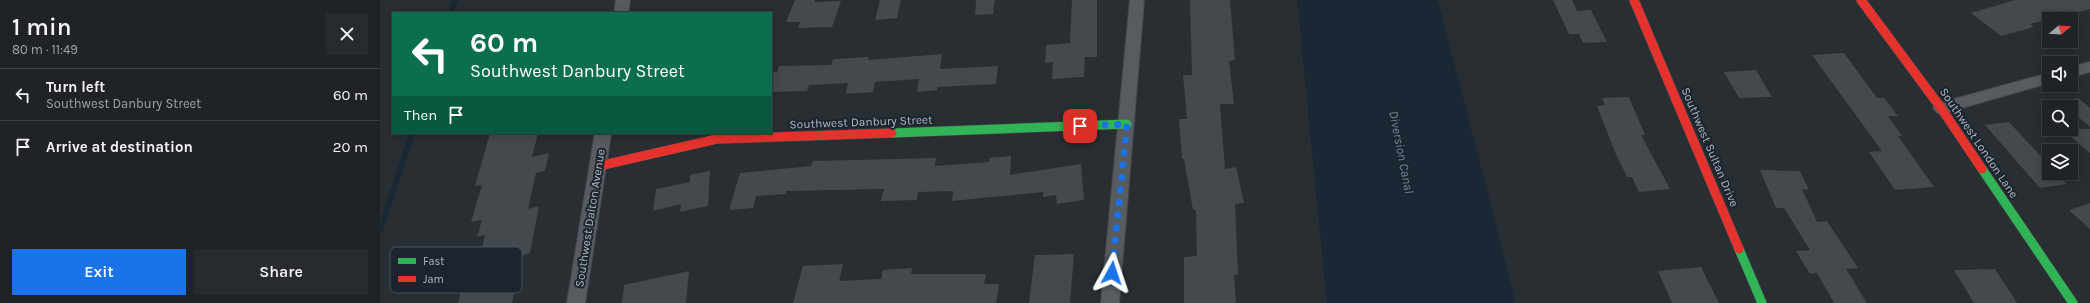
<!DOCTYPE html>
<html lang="en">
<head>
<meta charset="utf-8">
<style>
  body { margin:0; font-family:Karla,sans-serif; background:#272a2e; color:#f1f3f6; height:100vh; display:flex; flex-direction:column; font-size:15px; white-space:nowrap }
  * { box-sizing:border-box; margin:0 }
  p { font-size:13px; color:#a1a4a7 }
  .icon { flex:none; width:22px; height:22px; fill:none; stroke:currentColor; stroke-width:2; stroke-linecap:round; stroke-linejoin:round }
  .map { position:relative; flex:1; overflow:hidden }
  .details { display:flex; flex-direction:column; background:#1f2226; width:380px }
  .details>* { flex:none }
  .guide { position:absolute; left:12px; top:12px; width:380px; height:122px; border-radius:0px; box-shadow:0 2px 10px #0003,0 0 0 1px #3c3f43; background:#0b6e4f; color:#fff; overflow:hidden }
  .needle { width:26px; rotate:72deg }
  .buttons { position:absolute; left:1662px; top:12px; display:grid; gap:8px }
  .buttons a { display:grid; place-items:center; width:36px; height:36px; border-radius:0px; background:#1f2226; box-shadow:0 2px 10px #0003,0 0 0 1px #3c3f43; font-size:20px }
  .pin { position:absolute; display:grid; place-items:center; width:34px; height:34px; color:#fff; margin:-17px; border-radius:8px; box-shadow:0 2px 6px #0006 }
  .me { position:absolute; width:44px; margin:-22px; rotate:5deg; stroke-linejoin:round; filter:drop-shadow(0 0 3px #0008) }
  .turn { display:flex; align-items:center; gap:14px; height:84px; padding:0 12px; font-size:18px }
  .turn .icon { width:52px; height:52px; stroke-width:2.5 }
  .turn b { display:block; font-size:28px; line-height:34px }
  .then { display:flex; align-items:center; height:38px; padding:0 12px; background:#0003; gap:8px; font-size:15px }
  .round { display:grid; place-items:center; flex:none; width:42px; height:42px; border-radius:0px; background:#272a2e }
  .overview { display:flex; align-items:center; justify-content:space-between; height:68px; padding:0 12px }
  h1 { font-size:24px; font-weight:600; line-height:30px }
  .action { display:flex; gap:8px; margin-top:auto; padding:8px 12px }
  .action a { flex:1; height:46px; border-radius:0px; background:#1a73e8; color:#fff; font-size:16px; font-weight:600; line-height:46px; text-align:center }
  .action a+a { background:#272a2e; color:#f1f3f6 }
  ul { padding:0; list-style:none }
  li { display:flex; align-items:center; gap:12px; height:52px; padding:0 12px; border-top:1px solid #3c3f43 }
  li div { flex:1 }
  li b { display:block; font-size:15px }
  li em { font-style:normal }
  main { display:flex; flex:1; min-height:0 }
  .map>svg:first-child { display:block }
  .water { fill:#1a2734 }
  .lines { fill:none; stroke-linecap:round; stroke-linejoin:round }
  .stream { stroke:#1a2734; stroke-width:5.5 }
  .building { fill:#44494e }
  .street-casing { stroke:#464a50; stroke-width:2 }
  .fast-casing { stroke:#464a50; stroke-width:10 }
  .jam-casing { stroke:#464a50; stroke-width:10 }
  .street { fill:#585c61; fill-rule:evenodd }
  .fast { stroke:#30b455; stroke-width:9 }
  .jam { stroke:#e5322d; stroke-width:9 }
  .route { stroke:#1a73e8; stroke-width:7; stroke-dasharray:0 12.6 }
  .labels { text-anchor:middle; stroke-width:4; stroke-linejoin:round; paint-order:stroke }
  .street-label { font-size:12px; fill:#b2bac4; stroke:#1c252d }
  .water-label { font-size:13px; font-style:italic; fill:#6e87a0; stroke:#1c252d }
  .key { fill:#1c252d; stroke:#49525a; stroke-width:1 }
  .key-label { font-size:11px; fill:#b2bac4 }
</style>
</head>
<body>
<main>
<section class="details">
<div class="overview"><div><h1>1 min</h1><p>80 m · 11:49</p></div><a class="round"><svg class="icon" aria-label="close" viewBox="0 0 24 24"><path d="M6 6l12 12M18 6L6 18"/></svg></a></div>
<ul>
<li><svg class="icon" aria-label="left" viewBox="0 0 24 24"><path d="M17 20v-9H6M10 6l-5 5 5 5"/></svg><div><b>Turn left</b><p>Southwest Danbury Street</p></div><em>60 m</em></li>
<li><svg class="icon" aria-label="arrive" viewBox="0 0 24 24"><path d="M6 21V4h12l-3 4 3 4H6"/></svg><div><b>Arrive at destination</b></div><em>20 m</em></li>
</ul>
<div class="action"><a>Exit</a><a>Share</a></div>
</section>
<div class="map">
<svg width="1710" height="303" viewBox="0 0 1710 303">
  <rect width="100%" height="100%" fill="#292e33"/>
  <!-- water -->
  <polygon class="water" points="917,0 1058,0 1136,303 947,303"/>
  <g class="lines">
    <!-- stream -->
    <g class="stream">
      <polyline points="71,13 75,0"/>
      <polyline points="0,231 32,133"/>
    </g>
  </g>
  <!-- building -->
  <g class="building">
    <polygon points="415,0 435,0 435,2 461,1 452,27 418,28 420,22 406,22"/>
    <polygon points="500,0 521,0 517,18 495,20"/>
    <polygon points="596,0 615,0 613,14 595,15"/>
    <polygon points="692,0 717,0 717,57 705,57 704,77 672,79 673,62 665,63 666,45 690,43"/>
    <polygon points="810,0 850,0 855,60 849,61 854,104 840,104 845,169 856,167 864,203 855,204 858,275 854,275 856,303 804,303 804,257 817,256 816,210 813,210 804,159 802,159 799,119 807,119 803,75 812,75"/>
    <polygon points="1173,0 1192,0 1197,11 1211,10 1227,42 1203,43 1199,34 1189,34"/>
    <polygon points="1635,0 1710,0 1710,9 1650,24 1654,27 1621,36 1591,13"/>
    <polygon points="1464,53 1497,98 1504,98 1518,116 1508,116 1522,136 1518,136 1554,187 1515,190 1489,152 1502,151 1432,55"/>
    <polygon points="562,54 560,69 618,66 616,84 557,87 557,90 537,92 539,79 495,82 493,92 466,94 468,83 429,85 427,91 391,92 391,72 397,72 399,66 451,65 453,59 489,57 488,60"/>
    <polygon points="1376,70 1392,97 1359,98 1344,72"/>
    <polygon points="1249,97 1265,135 1261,135 1290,189 1259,192 1252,177 1247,177 1235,152 1217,106 1225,105 1222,98"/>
    <polygon points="1698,98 1710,108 1710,127 1691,111 1691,107 1686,107 1681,103"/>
    <polygon points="1629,122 1669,165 1669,173 1676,173 1687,184 1660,188 1605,125"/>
    <polygon points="1682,129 1710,129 1710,153"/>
    <polygon points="110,133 158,133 152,157 169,153 165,171 156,173 148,209 159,206 150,253 141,256 132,303 78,303 85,272 98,268 105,235 97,237 102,220 91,222 102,185 95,186"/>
    <polygon points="631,156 630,175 701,164 704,200 677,204 676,195 663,197 663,192 572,201 573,191 538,192 537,200 501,201 504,189 406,191 406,194 376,196 373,208 349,210 360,173 431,166 433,161 556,158 555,166 609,162 609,158"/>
    <polygon points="1380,170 1420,171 1429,190 1422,189 1437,222 1447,221 1478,268 1466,269 1487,303 1454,303 1437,273 1430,274 1416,251 1430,250 1404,208 1396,208"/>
    <polygon points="330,171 328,206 300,212 301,204 273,211 276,189 310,182 310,175"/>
    <polygon points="1710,203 1710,229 1689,210"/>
    <polygon points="694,254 690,303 649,303 655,255"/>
    <polygon points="463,264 459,281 501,279 503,270 532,268 531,274 606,274 604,284 619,284 616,303 413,303 423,266"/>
    <polygon points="1321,267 1339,303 1292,303 1278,271"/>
    <polygon points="1615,269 1637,303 1594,303 1574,270"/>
    <polygon points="309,271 306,303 242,303 244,285"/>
  </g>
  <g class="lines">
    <!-- street casing -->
    <g class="street-casing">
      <g id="street">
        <polygon points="236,0 250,0 248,13 234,13"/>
        <polygon points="750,0 764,0 739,303 721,303"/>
        <polygon points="1710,62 1710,72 1691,77 1691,67"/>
        <polygon points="1669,73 1669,83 1561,114 1556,112 1553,108 1556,104"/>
        <polygon points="215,133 231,133 205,303 187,303"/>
      </g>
    </g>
    <!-- fast casing -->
    <g class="fast-casing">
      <g id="fast">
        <polyline points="512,133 747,124"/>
        <polyline points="1602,169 1693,303"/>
        <polyline points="1359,249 1382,303"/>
      </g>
    </g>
    <!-- jam casing -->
    <g class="jam-casing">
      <g id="jam">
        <polyline points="1254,0 1359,249"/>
        <polyline points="1481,0 1561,108 1602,169"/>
        <polyline points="219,166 337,139 512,133"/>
      </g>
    </g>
    <!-- street -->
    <use href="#street" class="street"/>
    <!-- fast -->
    <use href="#fast" class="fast"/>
    <!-- jam -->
    <use href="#jam" class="jam"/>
  </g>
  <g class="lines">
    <!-- route -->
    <polyline class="route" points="700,126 747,124 732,273"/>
  </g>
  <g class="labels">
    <!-- street labels -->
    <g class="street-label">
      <text transform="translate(481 122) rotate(-2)" y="4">Southwest Danbury Street</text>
      <text transform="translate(1599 143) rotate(56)" y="4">Southwest London Lane</text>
      <text transform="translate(1330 147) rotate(67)" y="4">Southwest Sultan Drive</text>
      <text transform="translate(210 218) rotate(-81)" y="4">Southwest Dalton Avenue</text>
    </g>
    <!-- water labels -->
    <g class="water-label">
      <text transform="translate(1022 152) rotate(79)" y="5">Diversion Canal</text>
    </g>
  </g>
  <!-- legend -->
  <rect x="10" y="247" width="132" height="46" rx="6" class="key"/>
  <rect x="18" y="258" width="18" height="6" fill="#30b455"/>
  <rect x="18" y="276" width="18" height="6" fill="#e5322d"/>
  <g class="key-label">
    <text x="43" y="265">Fast</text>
    <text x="43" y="283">Jam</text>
  </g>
</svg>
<div class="buttons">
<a><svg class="needle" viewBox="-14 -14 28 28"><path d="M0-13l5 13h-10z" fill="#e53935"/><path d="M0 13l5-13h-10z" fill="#a1a4a7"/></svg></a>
<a><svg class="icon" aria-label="sound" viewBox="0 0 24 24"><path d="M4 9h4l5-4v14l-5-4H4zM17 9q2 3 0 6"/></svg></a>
<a><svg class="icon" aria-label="search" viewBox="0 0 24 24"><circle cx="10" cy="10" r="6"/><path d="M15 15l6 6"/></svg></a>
<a><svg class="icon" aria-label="layers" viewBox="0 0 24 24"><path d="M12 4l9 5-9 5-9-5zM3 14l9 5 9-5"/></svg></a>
</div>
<div class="pin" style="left:700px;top:126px;background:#d93025"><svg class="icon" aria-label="arrive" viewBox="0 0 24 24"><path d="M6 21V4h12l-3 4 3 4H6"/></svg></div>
<svg class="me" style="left:732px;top:273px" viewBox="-20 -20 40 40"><path d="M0-17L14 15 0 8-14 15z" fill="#1a73e8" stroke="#fff" stroke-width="4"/></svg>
<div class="guide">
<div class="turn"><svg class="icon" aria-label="left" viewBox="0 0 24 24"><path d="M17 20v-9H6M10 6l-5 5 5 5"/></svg><div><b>60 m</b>Southwest Danbury Street</div></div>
<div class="then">Then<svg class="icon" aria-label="arrive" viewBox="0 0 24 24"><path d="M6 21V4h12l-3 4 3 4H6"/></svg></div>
</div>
</div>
</main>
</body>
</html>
